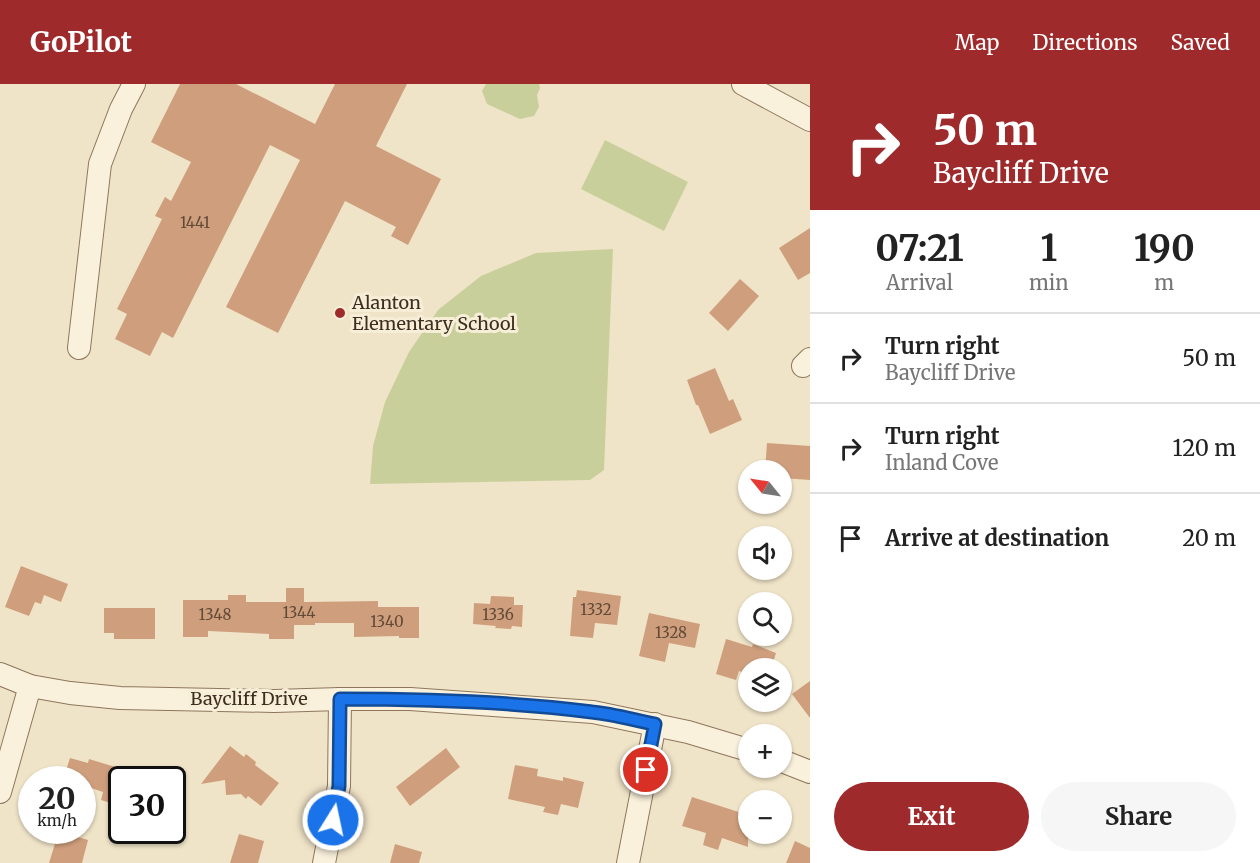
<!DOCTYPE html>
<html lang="en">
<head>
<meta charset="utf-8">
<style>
  body { margin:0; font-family:Merriweather,serif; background:#f6f6f6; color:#222; height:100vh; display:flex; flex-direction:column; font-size:22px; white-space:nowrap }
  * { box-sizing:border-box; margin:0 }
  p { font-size:20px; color:#767676 }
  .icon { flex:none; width:33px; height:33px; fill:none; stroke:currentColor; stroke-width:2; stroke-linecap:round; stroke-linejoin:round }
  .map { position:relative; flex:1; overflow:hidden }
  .side { display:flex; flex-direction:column; background:#fff; width:450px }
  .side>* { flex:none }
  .guide { background:#9e2a2b; color:#fff; overflow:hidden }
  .needle { width:39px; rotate:300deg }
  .buttons { position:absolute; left:738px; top:376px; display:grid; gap:12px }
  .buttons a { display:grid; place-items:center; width:54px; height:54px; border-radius:50%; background:#fff; box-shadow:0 2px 4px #0004; font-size:30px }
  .speed { position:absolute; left:18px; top:682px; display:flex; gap:12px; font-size:30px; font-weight:700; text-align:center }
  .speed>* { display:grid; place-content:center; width:78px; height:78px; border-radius:50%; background:#fff; box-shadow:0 2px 4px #0004; line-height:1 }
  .speed small { font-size:15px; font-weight:400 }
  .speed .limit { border:3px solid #111; border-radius:9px; background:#fff; color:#111 }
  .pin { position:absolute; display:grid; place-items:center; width:51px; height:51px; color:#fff; margin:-26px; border:3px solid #fff; border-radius:50%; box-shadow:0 2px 6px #0007 }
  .me { position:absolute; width:66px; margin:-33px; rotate:10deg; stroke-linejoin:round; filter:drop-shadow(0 0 4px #0008) }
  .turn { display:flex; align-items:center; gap:21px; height:126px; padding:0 24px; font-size:27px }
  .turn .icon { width:78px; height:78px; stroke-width:2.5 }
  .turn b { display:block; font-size:42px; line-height:51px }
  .eta { display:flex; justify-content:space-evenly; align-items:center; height:102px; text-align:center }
  .eta b { font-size:36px; font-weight:700; line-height:42px }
  .button { display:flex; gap:12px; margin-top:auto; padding:12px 24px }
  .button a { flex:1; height:69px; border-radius:36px; background:#9e2a2b; color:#fff; font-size:24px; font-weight:700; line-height:69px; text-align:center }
  .button a+a { background:#f6f6f6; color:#222 }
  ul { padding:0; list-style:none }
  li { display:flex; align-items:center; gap:18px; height:90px; padding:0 24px; border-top:2px solid #e0e0e0 }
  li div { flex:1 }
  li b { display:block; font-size:22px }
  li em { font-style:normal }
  header { display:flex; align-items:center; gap:36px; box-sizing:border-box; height:84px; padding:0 30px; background:#9e2a2b; color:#fff }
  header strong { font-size:28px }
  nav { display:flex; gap:33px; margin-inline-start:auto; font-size:21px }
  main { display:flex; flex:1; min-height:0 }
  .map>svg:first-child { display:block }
  .green { fill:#c9cf9b }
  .building { fill:#cf9f7d }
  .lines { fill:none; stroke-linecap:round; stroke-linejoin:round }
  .minor-casing { stroke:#8d765c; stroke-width:24 }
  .minor { stroke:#faf1dc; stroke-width:22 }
  .route-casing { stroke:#114b97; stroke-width:15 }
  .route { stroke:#1a73e8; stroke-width:10 }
  .poi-dot { fill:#9e2a2b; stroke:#f7eed8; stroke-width:2 }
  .labels { text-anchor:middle; stroke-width:6; stroke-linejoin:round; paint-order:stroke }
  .number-label { font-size:15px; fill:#624a37 }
  .poi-label { font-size:18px; fill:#3d2e20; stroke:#f7eed8; text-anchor:start }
  .street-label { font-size:18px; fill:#3d2e20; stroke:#f7eed8 }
</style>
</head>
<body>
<header>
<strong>GoPilot</strong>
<nav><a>Map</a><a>Directions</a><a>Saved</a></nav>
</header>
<main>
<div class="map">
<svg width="810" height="779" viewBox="0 0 810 779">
  <rect width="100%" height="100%" fill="#f0e4c8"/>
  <!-- green -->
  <g class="green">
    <polygon points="486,0 539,0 540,4 537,11 539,23 534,32 520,35 487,20 482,7"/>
    <polygon points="605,56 688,98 664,147 581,105"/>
    <polygon points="613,165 604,386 590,396 370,400 373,362 385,318 409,268 438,226 481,192 536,169"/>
  </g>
  <!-- building -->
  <g class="building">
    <polygon points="180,0 236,0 315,40 335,0 407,0 376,62 441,95 408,161 391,152 396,143 345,117 278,249 226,223 300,76 270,61 173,254 162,248 150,272 115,255 127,230 117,225 162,135 155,132 165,113 171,117 191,78 151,58"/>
    <polygon points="810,144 810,189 798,196 779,164"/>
    <polygon points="740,195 759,212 728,247 709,229"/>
    <polygon points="715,284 729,317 733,315 742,336 710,350 698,321 696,321 687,296"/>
    <polygon points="767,359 810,362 810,396 782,394 782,387 765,387"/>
    <polygon points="21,482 68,500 61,518 44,511 41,520 35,518 29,532 5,523"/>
    <polygon points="286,504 304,504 304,518 378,517 378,523 419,523 419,554 399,554 399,552 354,553 354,539 315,539 315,541 294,541 294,555 269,555 269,550 208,547 208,553 183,553 183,516 228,516 228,511 246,511 246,518 286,518"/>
    <polygon points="577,506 621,512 617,541 595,539 593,554 570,552 573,513 576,513"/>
    <polygon points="491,512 514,513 514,521 523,521 522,543 512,542 511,545 495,544 496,542 473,540 474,519 490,520"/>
    <polygon points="104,524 155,524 155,555 114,555 114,549 104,549"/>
    <polygon points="649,529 700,540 695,564 669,559 665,578 639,572"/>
    <polygon points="726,555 752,563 753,560 776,569 771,585 748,585 748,590 739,587 736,596 716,590"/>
    <polygon points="810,597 810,634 792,610"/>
    <polygon points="230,662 244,673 246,670 256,678 255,681 279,699 261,722 248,712 246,715 241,710 226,711 225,696 201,700"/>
    <polygon points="446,664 460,683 410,722 396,703"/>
    <polygon points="70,674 88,679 89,675 122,685 122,694 126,682 162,693 162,696 122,696 122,707 117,721 101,716 103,708 82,701 82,696 63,696"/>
    <polygon points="515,681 538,685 537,692 563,697 563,693 584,698 578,724 561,720 558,731 543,728 545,723 508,715"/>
    <polygon points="692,713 748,731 748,763 722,754 718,766 703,761 706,749 682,742"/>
    <polygon points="59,747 88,756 82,779 49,779"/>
    <polygon points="239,750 264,757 258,779 230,779"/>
    <polygon points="795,757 810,764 810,779 786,779"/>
    <polygon points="395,760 422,768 419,779 390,779"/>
  </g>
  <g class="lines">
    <!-- minor casing -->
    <g class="minor-casing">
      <g id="minor">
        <polyline points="743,0 810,36"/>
        <polyline points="79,264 100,80 121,25 134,0"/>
        <polyline points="803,282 810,275"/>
        <polyline points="0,590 30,602 70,609 120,614 274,617 340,615 410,615 593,628 688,648 748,666"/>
        <polyline points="782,677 810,688"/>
        <polyline points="0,708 30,602"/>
        <polyline points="324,779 339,702 340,615"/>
        <polyline points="628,779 655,640"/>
      </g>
    </g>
    <!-- minor -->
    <use href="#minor" class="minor"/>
  </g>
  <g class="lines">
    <!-- route casing -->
    <g class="route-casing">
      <path id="route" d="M333 736 339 702 340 615C423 615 509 617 592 628 613 630 634 636 655 640L646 686"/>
    </g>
    <!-- route -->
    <use href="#route" class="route"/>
  </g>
  <!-- markers -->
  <circle class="poi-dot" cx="340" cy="229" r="6"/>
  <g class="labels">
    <!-- number labels -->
    <g class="number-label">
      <text x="195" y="144">1441</text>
      <text x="596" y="531">1332</text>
      <text x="299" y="534">1344</text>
      <text x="215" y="536">1348</text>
      <text x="498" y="536">1336</text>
      <text x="387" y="543">1340</text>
      <text x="671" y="554">1328</text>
    </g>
    <!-- poi labels -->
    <g class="poi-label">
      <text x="352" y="225">Alanton<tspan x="352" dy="21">Elementary School</tspan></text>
    </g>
    <!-- street labels -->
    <g class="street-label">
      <text x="249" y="621">Baycliff Drive</text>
    </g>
  </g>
</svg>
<div class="buttons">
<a><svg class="needle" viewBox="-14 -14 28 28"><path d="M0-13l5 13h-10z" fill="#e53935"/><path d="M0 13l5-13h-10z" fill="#767676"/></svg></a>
<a><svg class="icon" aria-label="sound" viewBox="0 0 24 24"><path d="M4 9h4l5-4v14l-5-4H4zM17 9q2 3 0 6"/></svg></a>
<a><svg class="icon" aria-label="search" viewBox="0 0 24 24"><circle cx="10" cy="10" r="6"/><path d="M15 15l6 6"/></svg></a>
<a><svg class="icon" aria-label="layers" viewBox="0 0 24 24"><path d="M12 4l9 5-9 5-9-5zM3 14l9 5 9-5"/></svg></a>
<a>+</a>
<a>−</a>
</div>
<div class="speed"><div>20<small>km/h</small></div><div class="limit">30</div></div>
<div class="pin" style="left:646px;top:686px;background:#d93025"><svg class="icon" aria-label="arrive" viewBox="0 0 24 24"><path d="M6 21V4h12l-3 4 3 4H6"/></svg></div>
<svg class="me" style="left:333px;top:736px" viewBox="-20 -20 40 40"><circle r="17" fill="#1a73e8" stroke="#fff" stroke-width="3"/><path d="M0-11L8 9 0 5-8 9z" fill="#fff"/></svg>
</div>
<section class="side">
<div class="guide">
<div class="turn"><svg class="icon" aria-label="right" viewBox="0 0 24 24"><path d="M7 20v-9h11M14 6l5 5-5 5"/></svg><div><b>50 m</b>Baycliff Drive</div></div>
</div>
<div class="eta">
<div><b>07:21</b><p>Arrival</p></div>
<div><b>1</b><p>min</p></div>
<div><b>190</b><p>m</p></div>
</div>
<ul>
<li><svg class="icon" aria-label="right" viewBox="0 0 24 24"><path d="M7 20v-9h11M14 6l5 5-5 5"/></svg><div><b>Turn right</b><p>Baycliff Drive</p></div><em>50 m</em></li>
<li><svg class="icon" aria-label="right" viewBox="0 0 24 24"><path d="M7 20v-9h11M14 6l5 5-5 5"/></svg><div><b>Turn right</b><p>Inland Cove</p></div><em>120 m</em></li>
<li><svg class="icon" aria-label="arrive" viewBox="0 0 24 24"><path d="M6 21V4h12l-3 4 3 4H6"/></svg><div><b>Arrive at destination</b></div><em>20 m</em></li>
</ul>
<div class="button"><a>Exit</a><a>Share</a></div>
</section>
</main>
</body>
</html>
